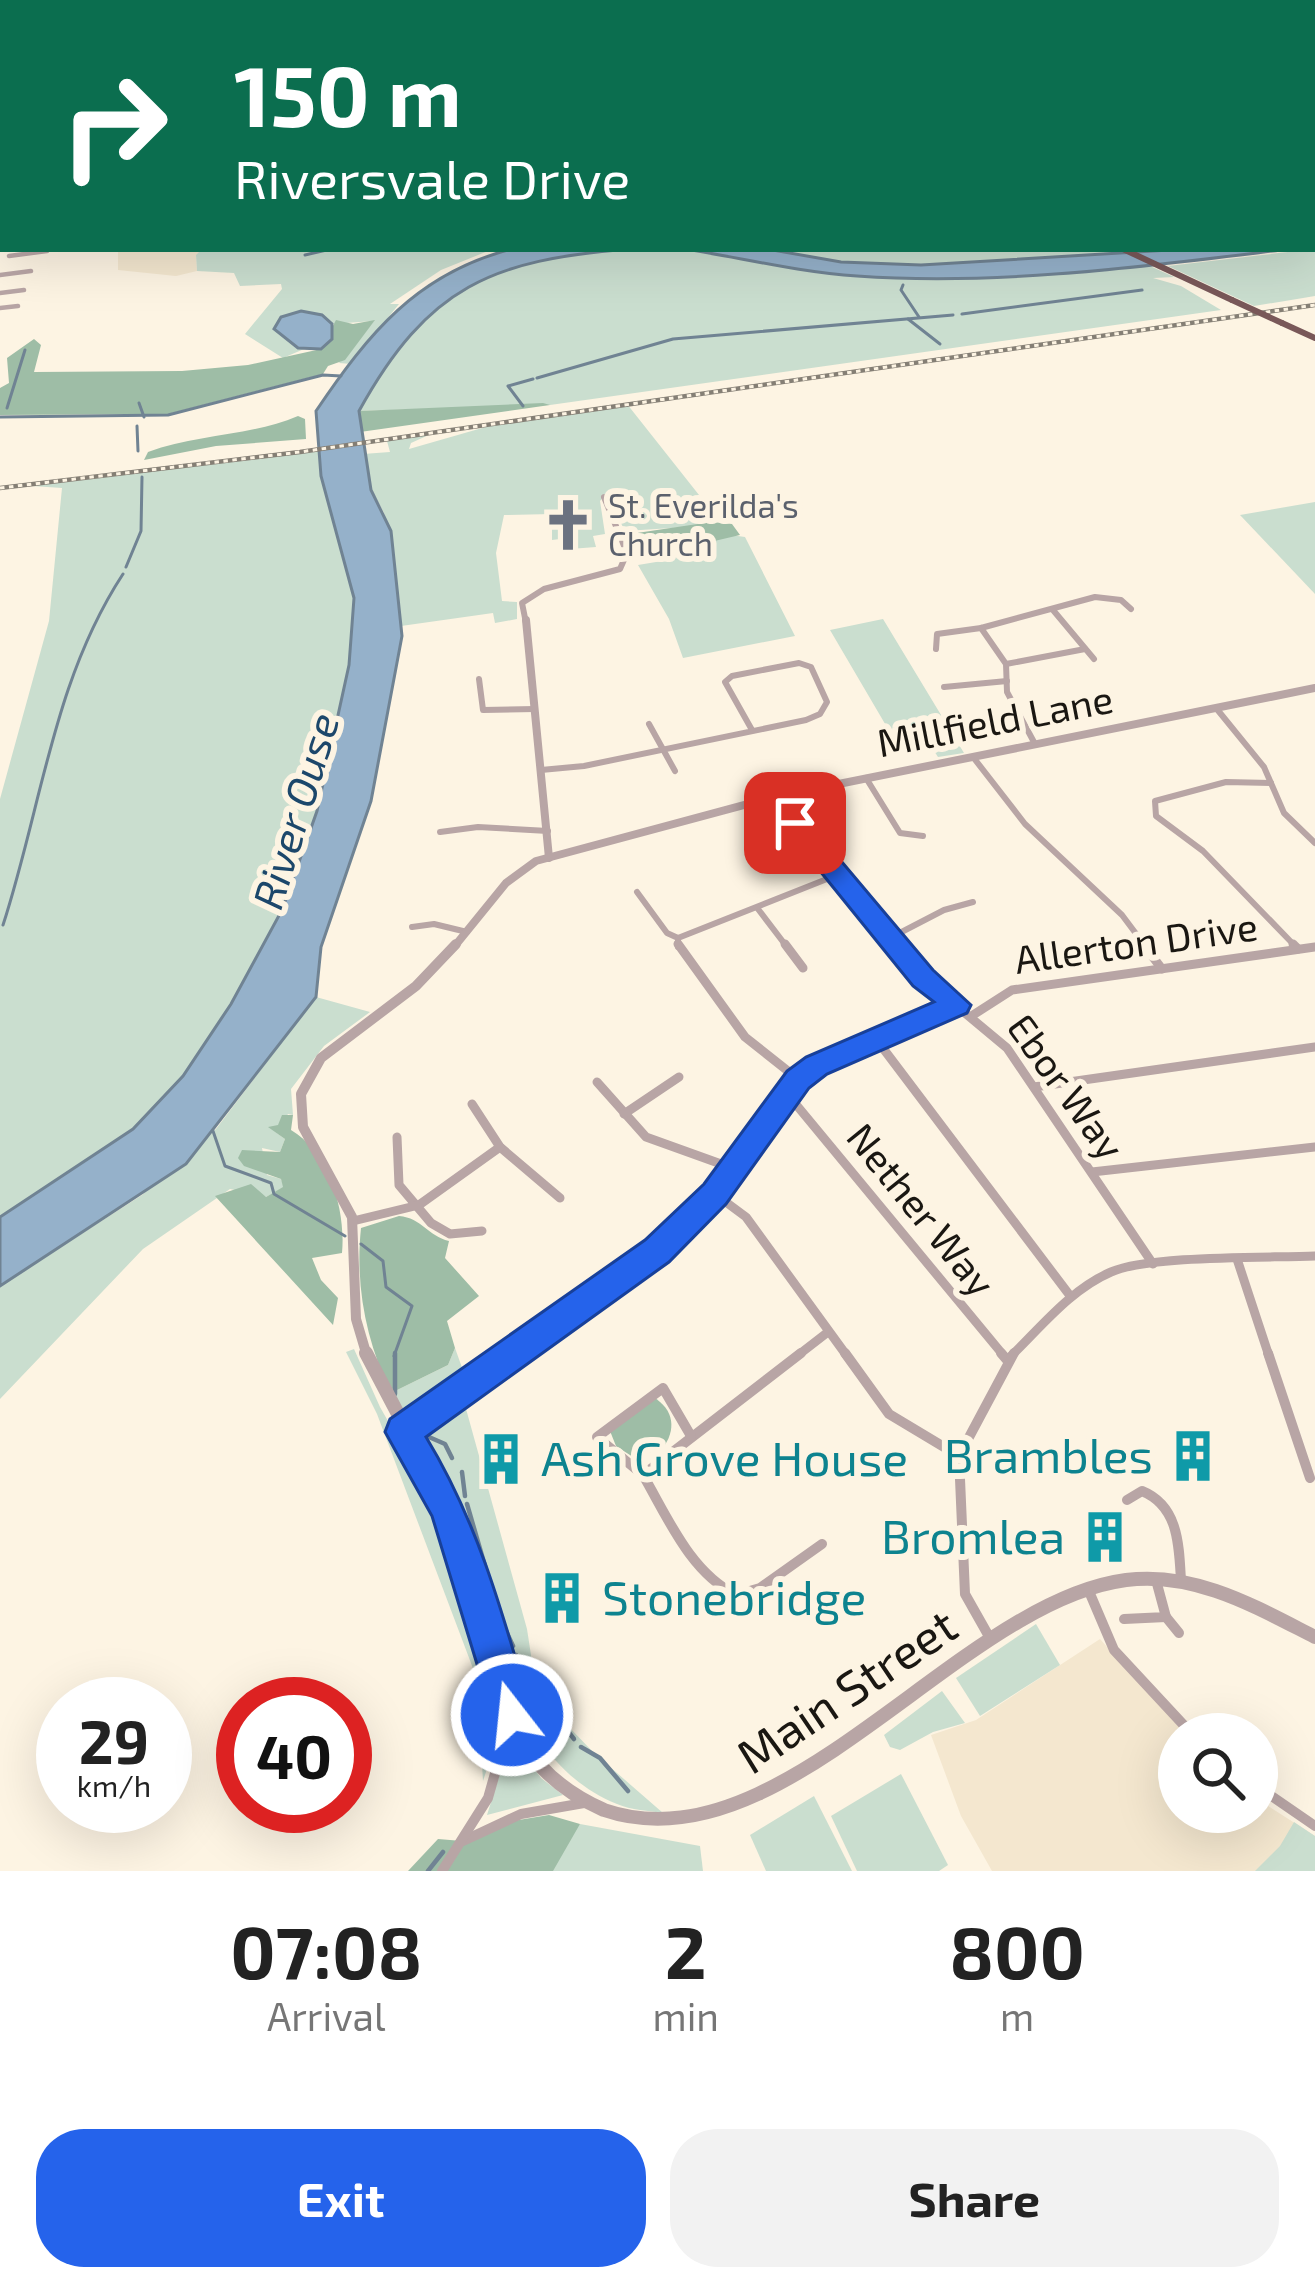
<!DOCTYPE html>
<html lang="en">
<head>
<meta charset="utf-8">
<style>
  body { margin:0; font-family:"Exo 2",sans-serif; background:#f2f2f2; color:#222; height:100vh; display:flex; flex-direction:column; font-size:45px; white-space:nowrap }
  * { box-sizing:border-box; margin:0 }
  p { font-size:39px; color:#767676 }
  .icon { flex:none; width:66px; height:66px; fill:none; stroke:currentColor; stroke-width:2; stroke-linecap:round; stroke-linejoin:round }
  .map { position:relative; height:1871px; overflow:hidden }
  .sheet { display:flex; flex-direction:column; background:#fff; flex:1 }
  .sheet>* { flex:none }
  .banner { position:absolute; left:0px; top:0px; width:1317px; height:252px; box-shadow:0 12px 48px #0002; background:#0b6e4f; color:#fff; overflow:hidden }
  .buttons { position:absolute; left:1158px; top:1713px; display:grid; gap:24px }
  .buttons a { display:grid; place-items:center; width:120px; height:120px; border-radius:50%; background:#fff; box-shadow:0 12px 48px #0002; font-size:60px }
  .speed { position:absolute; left:36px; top:1677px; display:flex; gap:24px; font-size:60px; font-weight:700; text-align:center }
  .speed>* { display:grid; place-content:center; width:156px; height:156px; border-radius:50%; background:#fff; box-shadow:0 12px 48px #0002; line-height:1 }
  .speed small { font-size:30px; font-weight:400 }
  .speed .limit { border:18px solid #d22; background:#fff; color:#111 }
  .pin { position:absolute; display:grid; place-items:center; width:102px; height:102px; color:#fff; margin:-51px; border-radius:24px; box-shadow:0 6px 18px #0006 }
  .me { position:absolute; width:132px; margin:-66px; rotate:344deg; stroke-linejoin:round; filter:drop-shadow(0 0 9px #0008) }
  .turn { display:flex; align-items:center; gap:42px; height:252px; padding:0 36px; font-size:54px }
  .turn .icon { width:156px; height:156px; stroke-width:2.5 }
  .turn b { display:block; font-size:84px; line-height:102px }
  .eta { display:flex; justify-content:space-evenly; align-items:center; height:204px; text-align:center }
  .eta b { font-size:72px; font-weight:700; line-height:84px }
  .action { display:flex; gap:24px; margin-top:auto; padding:24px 36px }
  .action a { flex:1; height:138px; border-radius:48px; background:#2563eb; color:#fff; font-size:48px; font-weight:700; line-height:138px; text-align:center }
  .action a+a { background:#f2f2f2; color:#222 }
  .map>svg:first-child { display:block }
  .built { fill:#f4e7cf }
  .green { fill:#cadecf }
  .forest { fill:#9ebda6 }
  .water { fill:#95b1ca; stroke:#708393; stroke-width:3 }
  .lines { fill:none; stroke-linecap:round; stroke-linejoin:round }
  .stream-far1 { stroke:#708393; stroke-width:3 }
  .stream { stroke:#708393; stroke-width:4.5 }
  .minor-far4 { stroke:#b8a5a5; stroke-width:3 }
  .minor-far3 { stroke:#b8a5a5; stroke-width:4.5 }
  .minor-far2 { stroke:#b8a5a5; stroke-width:6 }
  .minor-far1 { stroke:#b8a5a5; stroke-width:9 }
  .minor { stroke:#b8a5a5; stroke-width:10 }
  .tertiary-far3 { stroke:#b8a5a5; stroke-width:6 }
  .tertiary-far2 { stroke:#b8a5a5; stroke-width:8 }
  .tertiary-far1 { stroke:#b8a5a5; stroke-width:10 }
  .tertiary { stroke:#b8a5a5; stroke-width:14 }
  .trunk { stroke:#795859; stroke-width:6 }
  .rail-casing { stroke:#857f75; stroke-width:4.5 }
  .rail { stroke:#fdf4e3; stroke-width:3; stroke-dasharray:4.5; stroke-linecap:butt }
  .trunk-bridge { stroke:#795859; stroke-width:6 }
  .route { fill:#2563eb; stroke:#184099; stroke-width:3 }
  .labels { text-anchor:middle; stroke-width:12; stroke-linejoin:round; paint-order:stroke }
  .far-worship-label { font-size:33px; fill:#5b616d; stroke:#fdf4e3; text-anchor:start }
  .street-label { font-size:39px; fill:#1a1712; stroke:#fdf4e3 }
  .water-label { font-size:42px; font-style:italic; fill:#1c476b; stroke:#fdf4e3 }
  .near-culture-label { font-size:48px; fill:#0d838f; stroke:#fdf4e3; text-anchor:end }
  .near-street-label { font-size:48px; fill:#1a1712; stroke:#fdf4e3 }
</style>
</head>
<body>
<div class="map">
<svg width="1315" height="1871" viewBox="0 0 1315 1871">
  <rect width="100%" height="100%" fill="#fdf4e3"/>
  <!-- built -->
  <g class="built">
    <polygon points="118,249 203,249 196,256 197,271 176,276 118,270"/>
    <polygon points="1100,1639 1185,1734 1179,1734 1179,1812 1257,1812 1257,1799 1315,1836 1315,1871 992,1871 961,1816 931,1735 976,1720"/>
  </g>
  <!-- green -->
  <g class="green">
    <polygon points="1315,243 1315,296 1254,306 1168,266 1314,249"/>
    <polygon points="202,249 493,249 441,270 390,304 399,304 351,364 339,363 374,321 332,324 314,312 281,317 274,330 304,349 283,358 245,334 282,289 281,284 240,286 234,273 197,271 196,255"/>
    <path d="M629 249H685L865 277 1150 266 1174 277 1153 278 1181 286 1221 310 550 405 359 411C429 284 491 262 629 249Z"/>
    <path d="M780 249H1186C1116 259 830 279 780 249Z"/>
    <polygon points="627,404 718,519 688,527 625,531 606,494 600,501 605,534 593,536 596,547 570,549 568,538 552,540 552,514 504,515 496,553 502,601 517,602 517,619 495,623 493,613 401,626 384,513 372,490 363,454 390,452 387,441 431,434 411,443 409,449 503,422"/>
    <polygon points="319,450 321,476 354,598 349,665 317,811 282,910 231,1004 183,1076 133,1129 0,1217 0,799 49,621 62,488 32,486"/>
    <polygon points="1315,502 1315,594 1240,515"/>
    <polygon points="731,535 745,537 795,636 683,658 669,619 638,565 674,559 668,549"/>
    <polygon points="883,619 964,753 938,757 920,729 891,734 830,630"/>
    <polygon points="316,997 370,1012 324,1046 291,1089 293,1115 288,1114 277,1133 285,1139 280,1152 262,1148 267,1175 281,1179 284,1187 266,1197 230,1189 143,1249 0,1399 0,1286 142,1195 216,1129"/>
    <polygon points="455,1348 465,1376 414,1411 398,1409 391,1393 448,1365"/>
    <polygon points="354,1349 380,1407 439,1511 469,1595 497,1700 496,1742 483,1781 477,1679 377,1414 346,1352"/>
    <path d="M463 1398 527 1629 537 1694 594 1753 663 1813C649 1811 631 1810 617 1804 498 1756 489 1591 447 1486 441 1469 426 1455 418 1438L424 1425Z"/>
    <polygon points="1036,1624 1060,1665 980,1716 956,1678"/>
    <polygon points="942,1691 965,1723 933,1732 900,1750 890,1747 884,1735"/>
    <polygon points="511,1738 541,1778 563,1795 487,1815"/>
    <polygon points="901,1774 948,1865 939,1871 857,1871 831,1816"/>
    <polygon points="814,1796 852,1871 766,1871 750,1835"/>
    <polygon points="1294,1822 1315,1836 1315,1871 1255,1871 1280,1846"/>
    <polygon points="580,1824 700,1846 703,1871 541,1871"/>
  </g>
  <!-- forest -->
  <g class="forest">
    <polygon points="336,320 353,324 375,320 345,360 328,366 323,374 168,414 0,415 0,388 9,383 7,358 34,339 41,345 34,372 182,371 248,365 321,349"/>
    <polygon points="543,403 550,405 360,432 359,411"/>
    <path d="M298 416 305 419 306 439 216 446 144 460 148 452C197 434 251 436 298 416Z"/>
    <path d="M711 522 732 524 740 535 676 550C661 537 647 539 629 545L630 534Z"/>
    <path d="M282 1115H293L291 1130C330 1153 346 1211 342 1253L312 1258 321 1280 338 1298 333 1325 215 1196 251 1184 266 1197 283 1187 281 1179 244 1166 238 1158 242 1150 280 1152 285 1139 268 1127 278 1125Z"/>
    <path d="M399 1216C422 1218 428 1236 449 1241L445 1258 479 1296 447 1321 455 1348 448 1365 391 1393C366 1341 355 1286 361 1228Z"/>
    <path d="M653 1397C674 1409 677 1430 662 1449L633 1457 616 1446 610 1431Z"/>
    <polygon points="549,1815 580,1824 553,1871 408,1871 438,1839 462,1841 500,1823"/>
  </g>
  <!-- water -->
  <g class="water">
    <path d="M512 249H629C492 260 428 286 359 411L371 490 391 531 402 636 371 801 321 947 316 997 186 1164 0 1286V1217L133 1129 183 1076 231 1004 282 910 317 811 349 665 354 598 321 476 316 411C368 334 417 273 512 249Z"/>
    <path d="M685 249H767L841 262 921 265 1186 249H1289C1148 266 1001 286 857 276 799 272 742 258 685 249Z"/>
    <polygon points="301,311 322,315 332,324 332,339 321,349 298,348 274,329 281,317"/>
  </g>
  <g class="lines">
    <!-- stream-far1 -->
    <g class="stream-far1">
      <polyline points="305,255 331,249"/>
      <polyline points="903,285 901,290 919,317"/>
      <polyline points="962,314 1142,290"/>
      <polyline points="908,319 940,344"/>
      <polyline points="537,378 673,339 953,315"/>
      <polyline points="139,403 144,417"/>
      <polyline points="523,406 508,386 533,379"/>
      <polyline points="7,408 25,350"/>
      <polyline points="0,417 168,415 323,375 341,376"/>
      <polyline points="137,426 138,451"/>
      <polyline points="126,567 141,531 142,477"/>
      <path d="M3 925C42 805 53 681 123 574"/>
      <polyline points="213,1131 225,1166 271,1183 274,1194 345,1236"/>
      <polyline points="361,1244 383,1261 386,1287 412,1306 394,1356"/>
    </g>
    <!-- stream -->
    <g class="stream">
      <polyline points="395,1353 395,1394"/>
      <polyline points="422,1434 445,1444 452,1458"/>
      <polyline points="462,1472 465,1496"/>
      <polyline points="467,1504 485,1566"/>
      <polyline points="487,1574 492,1600 513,1646"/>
      <polyline points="516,1655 519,1669 534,1677 544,1703"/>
      <polyline points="551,1710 574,1739"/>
      <polyline points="581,1747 600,1758 628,1791"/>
      <polyline points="428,1871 443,1852"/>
    </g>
    <!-- minor-far4 -->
    <g class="minor-far4">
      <polyline points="789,0 794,3"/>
      <polyline points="808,0 814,3"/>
      <polyline points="1041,0 1048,3"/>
      <polyline points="1237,0 1246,3"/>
      <polyline points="1287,0 1296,3"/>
      <polyline points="865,1 877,0"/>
      <polyline points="958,3 973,0"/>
      <polyline points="1059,3 1076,0"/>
      <polyline points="1180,3 1193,0"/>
    </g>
    <!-- minor-far3 -->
    <g class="minor-far3">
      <polyline points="9,256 47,251"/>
      <polyline points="0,275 31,271"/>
      <polyline points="0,293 24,290"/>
      <polyline points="0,308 18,306"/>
    </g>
    <!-- minor-far2 -->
    <g class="minor-far2">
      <polyline points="604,497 627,553"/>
      <polyline points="1053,610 1094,659"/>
      <polyline points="981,628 1006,664 1007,692 1035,744"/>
      <polyline points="936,649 937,634 981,628 1095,597 1121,600 1131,609"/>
      <polyline points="1006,664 1085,649"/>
      <polyline points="479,679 483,710 535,709"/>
      <polyline points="944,687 1007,681"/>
      <polyline points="1216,708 1264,767 1284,813 1315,843"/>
      <polyline points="649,724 675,771"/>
      <polyline points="973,757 1025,824 1122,915 1146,947"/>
      <polyline points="541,770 584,766 806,720 820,714 827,702 811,667 799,663 732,676 725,682 752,730"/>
      <polyline points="866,778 900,833 923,836"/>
      <polyline points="1271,783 1226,782 1155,801 1156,816 1203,851 1296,947"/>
      <polyline points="774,797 897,947"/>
      <polyline points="440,832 478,827 548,831"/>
      <polyline points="637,892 667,933 678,938"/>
      <polyline points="758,909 787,947"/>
      <polyline points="412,927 434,924 467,932"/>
      <polyline points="890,938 944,910 973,902"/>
      <polyline points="678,947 678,938 837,875"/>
    </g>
    <!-- minor-far1 -->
    <g class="minor-far1">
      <polyline points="678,944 745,1037 798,1079"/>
      <polyline points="785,944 803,968"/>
      <polyline points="895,944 923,978 1007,1048 1153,1264"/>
      <polyline points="1143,944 1162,969"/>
      <polyline points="1293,944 1298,949"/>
      <polyline points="973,1015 1012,990 1315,947"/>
      <polyline points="876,1039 1071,1297"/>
      <polyline points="597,1082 646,1137 735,1169"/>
      <polyline points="1034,1087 1315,1047"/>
      <polyline points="789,1096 1004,1356"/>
      <polyline points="472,1104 500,1147 560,1198"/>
      <polyline points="624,1114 679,1077"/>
      <polyline points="397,1137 399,1185 431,1223 450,1234 482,1231"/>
      <polyline points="1092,1172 1315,1147"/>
      <polyline points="715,1194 746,1217 847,1356"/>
      <polyline points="353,1221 419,1205 500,1147"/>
      <polyline points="1237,1259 1269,1356"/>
      <path d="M514 1356C587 1305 661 1254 721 1188 754 1152 781 1091 817 1066L957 1005"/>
      <polyline points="797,1356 828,1332"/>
      <path d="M1011 1356C1041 1327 1071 1289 1111 1272 1150 1255 1267 1258 1315 1256"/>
    </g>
    <!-- minor -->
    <g class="minor">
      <path d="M801 1353 643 1475C668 1518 690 1572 736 1595L760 1588 822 1544"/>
      <polyline points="845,1353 889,1414 959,1456"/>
      <polyline points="1001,1353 1007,1360"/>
      <polyline points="1268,1353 1310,1478"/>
      <polyline points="407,1429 519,1353"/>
      <polyline points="643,1475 597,1437 663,1388 691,1436"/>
      <path d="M1127 1500 1142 1491C1179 1506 1179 1546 1181 1581"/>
      <polyline points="1088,1589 1114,1650 1192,1734"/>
      <polyline points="1166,1617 1179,1633"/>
      <polyline points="1124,1619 1166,1617 1156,1580"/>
      <polyline points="991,1640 965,1594 959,1456 1014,1353"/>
      <polyline points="1257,1786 1315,1826"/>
      <polyline points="463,1841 521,1814 584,1803"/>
      <polyline points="442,1871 488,1798 511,1717"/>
    </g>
    <!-- tertiary-far3 -->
    <polyline class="tertiary-far3" points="526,623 522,603 544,589 620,569 627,553"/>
    <!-- tertiary-far2 -->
    <g class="tertiary-far2">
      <polyline points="526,620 549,858"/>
      <polyline points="454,947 506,883 536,861 774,797 1315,688"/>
    </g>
    <!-- tertiary-far1 -->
    <polyline class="tertiary-far1" points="367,1356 356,1319 352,1217 303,1127 301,1094 321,1058 416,986 456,944"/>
    <!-- tertiary -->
    <path class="tertiary" d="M366 1353 449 1511 522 1741C541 1773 570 1795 604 1810 782 1871 958 1602 1126 1580 1195 1571 1256 1607 1315 1637"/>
    <!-- trunk -->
    <g class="trunk">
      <polyline points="684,0 688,3"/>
      <polyline points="1123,249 1232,300"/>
      <polyline points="1282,323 1315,338"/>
    </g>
    <!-- rail casing -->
    <g class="rail-casing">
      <polyline id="rail" points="0,488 300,452 1315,305"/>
    </g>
    <!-- rail -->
    <use href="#rail" class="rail"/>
    <!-- trunk-bridge -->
    <polyline class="trunk-bridge" points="1232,300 1282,323"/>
  </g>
  <!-- route -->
  <path class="route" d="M795 814 804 817 933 970 971 1005 967 1013 827 1074 809 1088 726 1204 669 1262 426 1437C479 1524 504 1618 532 1715L526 1730 512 1736 497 1730 432 1516 385 1432 390 1419 645 1240 704 1184 787 1071 806 1057 934 1002 913 986 786 829 782 823Z"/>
  <!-- icons -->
  <defs>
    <g id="church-bare" transform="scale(4.14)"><path d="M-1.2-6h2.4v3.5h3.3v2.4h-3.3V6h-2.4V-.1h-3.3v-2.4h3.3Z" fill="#6b7280" stroke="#fdf4e3" stroke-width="2.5" paint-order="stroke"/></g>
    <g id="building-bare" transform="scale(4.14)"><path d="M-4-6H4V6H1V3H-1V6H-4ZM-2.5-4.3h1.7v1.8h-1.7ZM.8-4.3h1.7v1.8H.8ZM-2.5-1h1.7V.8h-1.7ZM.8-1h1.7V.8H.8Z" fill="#0f9aa8" stroke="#fdf4e3" stroke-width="2.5" paint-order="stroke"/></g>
  </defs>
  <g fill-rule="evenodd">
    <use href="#church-bare" x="568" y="525"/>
    <use href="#building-bare" x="1193" y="1456"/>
    <use href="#building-bare" x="501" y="1459"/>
    <use href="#building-bare" x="1105" y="1537"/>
    <use href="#building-bare" x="562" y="1598"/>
  </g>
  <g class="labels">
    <!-- far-worship labels -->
    <g class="far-worship-label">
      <text x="608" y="518">St. Everilda's<tspan x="608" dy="38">Church</tspan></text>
    </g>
    <!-- street labels -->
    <g class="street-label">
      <text transform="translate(995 721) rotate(-11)" y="14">Millfield Lane</text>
      <text transform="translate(1136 943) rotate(-8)" y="14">Allerton Drive</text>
      <text transform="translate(1066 1087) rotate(54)" y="14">Ebor Way</text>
      <text transform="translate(921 1210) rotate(51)" y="14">Nether Way</text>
    </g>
    <!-- water labels -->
    <g class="water-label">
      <text transform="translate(296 811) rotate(-73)" y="15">River Ouse</text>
    </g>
    <!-- near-culture labels -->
    <g class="near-culture-label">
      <text x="1153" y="1473">Brambles</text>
      <text x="541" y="1476" text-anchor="start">Ash Grove House</text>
      <text x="1065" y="1554">Bromlea</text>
      <text x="602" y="1615" text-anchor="start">Stonebridge</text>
    </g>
    <!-- near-street labels -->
    <g class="near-street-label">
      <text transform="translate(847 1691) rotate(-34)" y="17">Main Street</text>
    </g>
  </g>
</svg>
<div class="buttons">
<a><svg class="icon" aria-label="search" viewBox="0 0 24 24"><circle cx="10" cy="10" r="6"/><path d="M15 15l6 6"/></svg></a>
</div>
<div class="speed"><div>29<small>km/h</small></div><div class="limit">40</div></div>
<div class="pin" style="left:795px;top:823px;background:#d93025"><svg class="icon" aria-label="arrive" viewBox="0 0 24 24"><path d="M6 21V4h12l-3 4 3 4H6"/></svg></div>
<svg class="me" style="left:512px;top:1715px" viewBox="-20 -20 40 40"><circle r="17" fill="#2563eb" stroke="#fff" stroke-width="3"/><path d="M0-11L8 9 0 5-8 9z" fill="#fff"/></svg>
<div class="banner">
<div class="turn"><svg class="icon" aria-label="right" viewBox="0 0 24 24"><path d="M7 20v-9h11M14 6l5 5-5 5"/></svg><div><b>150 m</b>Riversvale Drive</div></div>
</div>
</div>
<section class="sheet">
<div class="eta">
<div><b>07:08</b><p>Arrival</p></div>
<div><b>2</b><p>min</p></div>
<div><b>800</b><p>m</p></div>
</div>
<div class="action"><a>Exit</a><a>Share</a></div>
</section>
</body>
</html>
